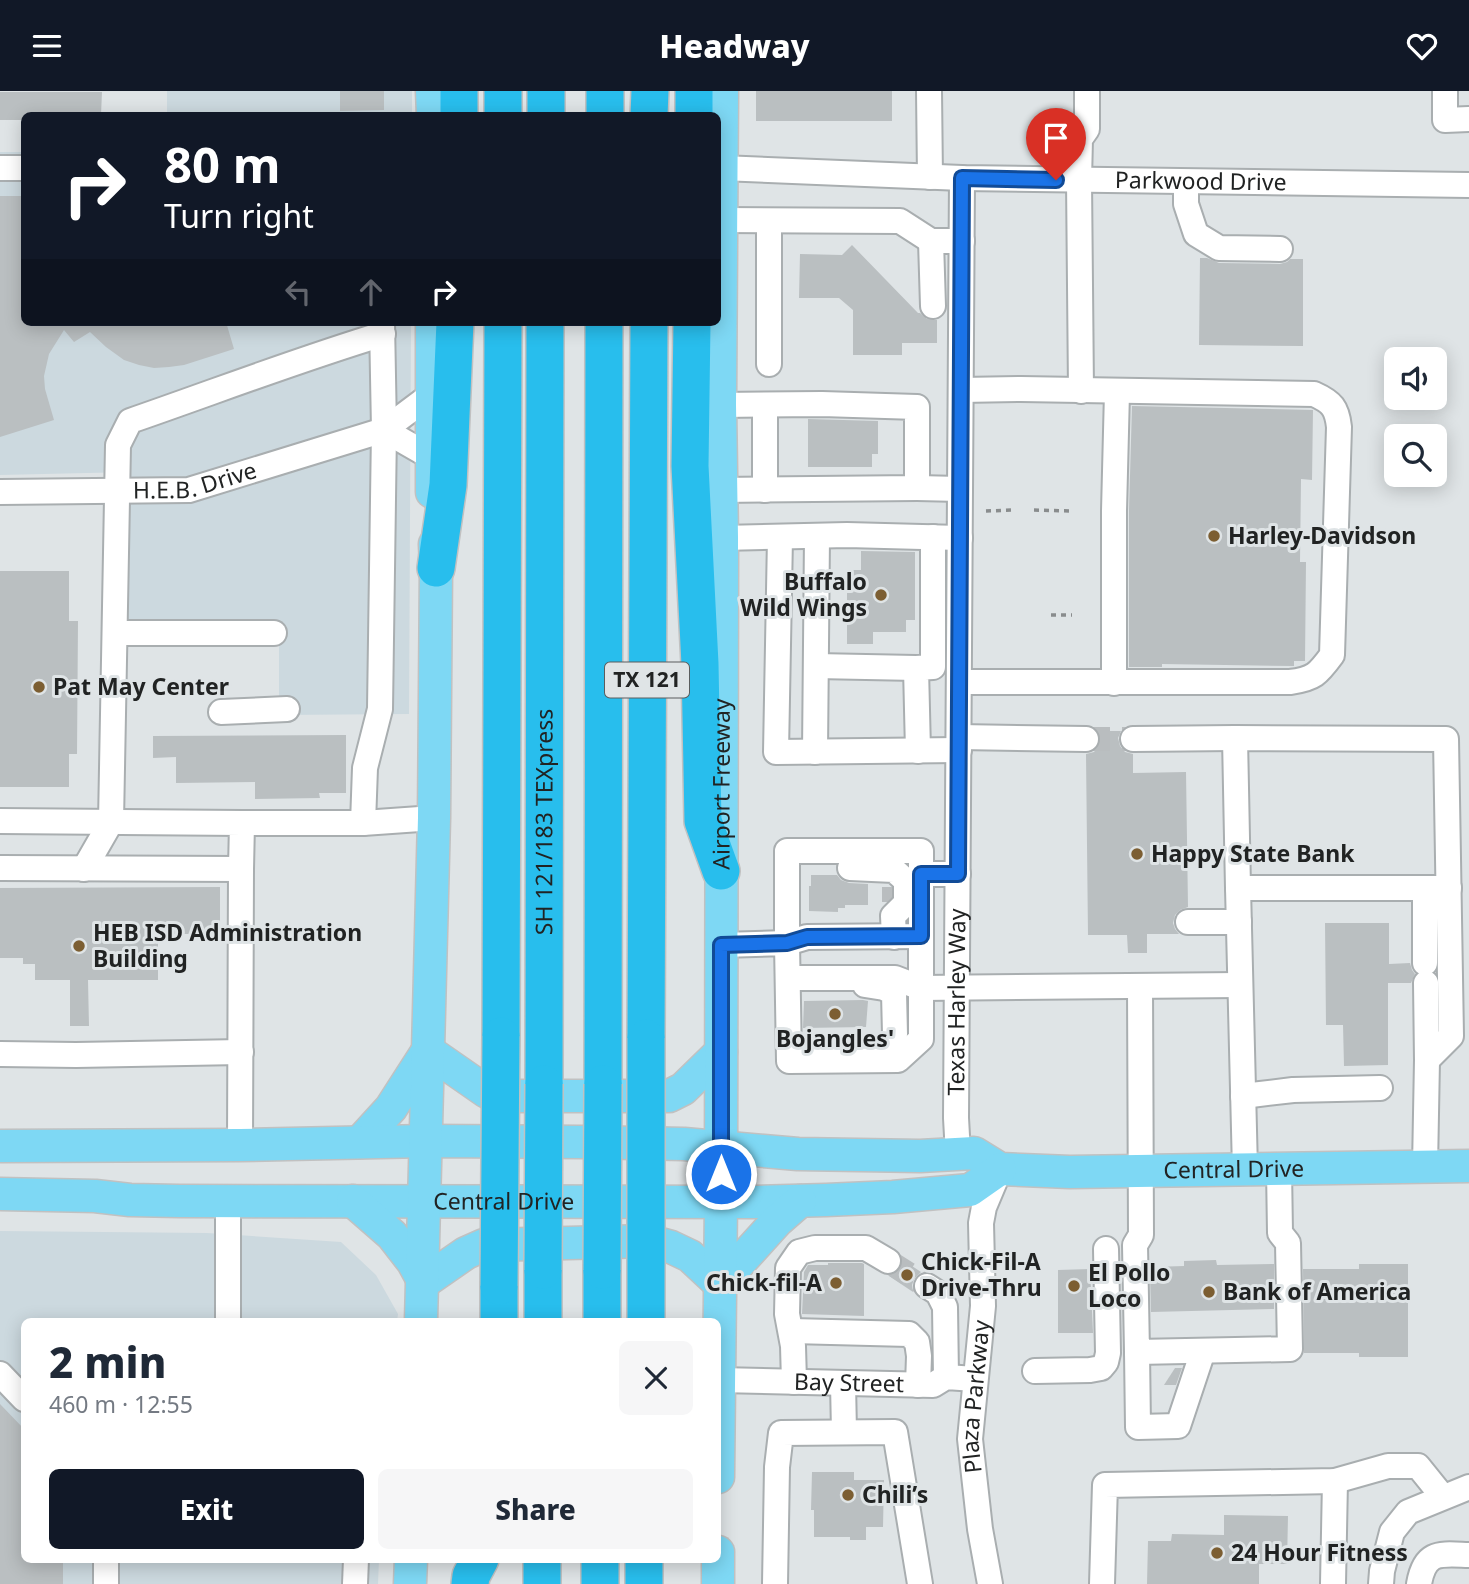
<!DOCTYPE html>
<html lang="en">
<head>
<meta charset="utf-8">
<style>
  body { margin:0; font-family:"Noto Sans",sans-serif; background:#f6f6f7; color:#1f2937; height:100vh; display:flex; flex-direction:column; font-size:26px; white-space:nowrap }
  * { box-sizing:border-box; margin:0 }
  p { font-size:23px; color:#747a83 }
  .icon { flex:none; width:38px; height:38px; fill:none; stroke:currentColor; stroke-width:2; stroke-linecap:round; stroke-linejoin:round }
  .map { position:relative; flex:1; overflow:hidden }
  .drawer { position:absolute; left:21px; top:1227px; width:700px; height:245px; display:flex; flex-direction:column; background:#fff; border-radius:10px; box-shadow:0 4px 18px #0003 }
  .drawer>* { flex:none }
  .top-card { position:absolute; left:21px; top:21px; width:700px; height:214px; border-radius:10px; box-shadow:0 4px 18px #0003; background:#111827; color:#fff; overflow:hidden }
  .buttons { position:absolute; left:1384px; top:256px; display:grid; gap:14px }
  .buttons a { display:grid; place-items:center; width:63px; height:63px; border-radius:10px; background:#fff; box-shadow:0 4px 18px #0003; font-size:35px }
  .pin { position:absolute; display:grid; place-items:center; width:60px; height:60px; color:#fff; margin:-72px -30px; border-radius:50% 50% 50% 0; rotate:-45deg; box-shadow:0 0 7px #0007 }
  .pin .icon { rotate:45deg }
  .me { position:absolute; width:77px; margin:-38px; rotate:0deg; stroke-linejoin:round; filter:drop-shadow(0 0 5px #0008) }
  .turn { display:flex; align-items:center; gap:24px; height:147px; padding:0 28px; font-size:32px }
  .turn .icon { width:91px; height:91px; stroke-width:2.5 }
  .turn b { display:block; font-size:49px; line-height:60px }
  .lanes { display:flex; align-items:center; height:66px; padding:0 28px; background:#0003; justify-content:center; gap:35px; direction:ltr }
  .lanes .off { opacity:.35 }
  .round { display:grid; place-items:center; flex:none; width:74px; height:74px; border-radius:10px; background:#f6f6f7 }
  .head { display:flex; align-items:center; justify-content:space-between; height:119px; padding:0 28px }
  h1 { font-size:42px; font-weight:800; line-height:52px }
  .cta { display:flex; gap:14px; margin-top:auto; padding:14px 28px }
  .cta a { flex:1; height:80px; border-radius:10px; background:#111827; color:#fff; font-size:28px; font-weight:800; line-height:80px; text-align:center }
  .cta a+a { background:#f6f6f7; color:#1f2937 }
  header { display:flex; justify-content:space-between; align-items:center; height:91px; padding:0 28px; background:#111827; color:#fff; font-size:32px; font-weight:800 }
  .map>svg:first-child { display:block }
  .built { fill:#ccd9df }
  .building { fill:#babfc1 }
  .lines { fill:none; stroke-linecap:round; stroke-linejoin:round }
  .minor-tunnel { stroke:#b9bdbf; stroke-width:24; stroke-dasharray:24 12; stroke-linecap:butt }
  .minor-casing { stroke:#a9aeb0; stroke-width:28 }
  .major-casing { stroke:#c1c1c1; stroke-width:35 }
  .highway-casing { stroke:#c1c1c1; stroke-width:40 }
  .path { stroke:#898c8d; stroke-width:3.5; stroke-dasharray:5 5; stroke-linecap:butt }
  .minor { stroke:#fff; stroke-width:24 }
  .major { stroke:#7ed8f4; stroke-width:32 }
  .highway { stroke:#28beed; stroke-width:37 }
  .highway-bridge-casing { stroke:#c1c1c1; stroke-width:40; stroke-linecap:butt }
  .highway-bridge { stroke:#28beed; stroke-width:37 }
  .route-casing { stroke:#114b97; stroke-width:18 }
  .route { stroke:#1a73e8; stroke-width:12 }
  .poi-dot { fill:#7c5e32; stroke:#dfe4e6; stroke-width:2.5 }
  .labels { text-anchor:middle; stroke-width:6; stroke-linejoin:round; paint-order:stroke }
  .shield { fill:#dfe4e6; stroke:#5a5d5e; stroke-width:2 }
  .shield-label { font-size:21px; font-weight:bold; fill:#212323 }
  .street-label { font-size:23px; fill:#212323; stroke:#dfe4e6 }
  .poi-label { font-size:23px; font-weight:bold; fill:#212323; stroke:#dfe4e6; text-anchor:start }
</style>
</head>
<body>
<header><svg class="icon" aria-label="menu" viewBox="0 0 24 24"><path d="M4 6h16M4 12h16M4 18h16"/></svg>Headway<svg class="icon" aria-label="heart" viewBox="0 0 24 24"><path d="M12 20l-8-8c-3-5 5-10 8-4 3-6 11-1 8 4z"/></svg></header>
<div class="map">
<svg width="1469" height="1493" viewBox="0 0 1469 1493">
  <rect width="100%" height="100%" fill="#dfe4e6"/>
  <!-- built -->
  <g class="built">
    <rect x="167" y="0" width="245" height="24"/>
    <polygon points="0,61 24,61 24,231 411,231 409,623 279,624 279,534 128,536 131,381 0,384"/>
    <polygon points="0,1140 207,1142 341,1151 376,1184 398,1223 397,1230 24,1230 24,1468 379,1468 378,1493 0,1493"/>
  </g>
  <!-- building -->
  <g class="building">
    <polygon points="340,0 384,0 384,19 340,20"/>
    <rect x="756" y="0" width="136" height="30"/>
    <polygon points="0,1 102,1 101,24 24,24 24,29 0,29"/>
    <polygon points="0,105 24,105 24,231 226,231 234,258 184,274 169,276 154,277 139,274 124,269 106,256 90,241 74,251 64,239 49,263 44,285 45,298 54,329 0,346"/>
    <polygon points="852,154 918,222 920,222 927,228 937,229 937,252 902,252 902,264 853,264 853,219 839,207 799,207 800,163 842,164"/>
    <polygon points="1200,167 1207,167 1219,172 1280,173 1287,171 1290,168 1303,168 1303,255 1199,254"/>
    <polygon points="1132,315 1313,319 1312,389 1301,388 1300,471 1306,471 1305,570 1294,570 1294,575 1162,573 1162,576 1129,576 1129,420"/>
    <polygon points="808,328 878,330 878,363 872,363 872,376 808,376"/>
    <polygon points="861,460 915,461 915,529 906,529 906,541 873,541 873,553 847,553 847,479 861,479"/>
    <polygon points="0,480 69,480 69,530 78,530 77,663 69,663 69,696 0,696"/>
    <polygon points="1098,640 1121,640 1118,647 1120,655 1125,661 1133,663 1133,682 1186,681 1188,816 1180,819 1175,824 1173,832 1175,838 1179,843 1147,843 1147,862 1128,862 1127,844 1088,844 1086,663 1094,661 1099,655 1101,648"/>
    <polygon points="346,644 346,702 319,702 320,707 255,708 255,691 176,692 176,666 153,667 153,645"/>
    <polygon points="811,784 837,784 841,789 849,792 868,793 868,814 845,814 845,817 838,817 838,821 809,820 809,795 811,795"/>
    <polygon points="220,796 220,843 158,843 158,889 88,889 89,935 70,935 70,889 35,889 35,873 23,873 23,867 0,867 0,797"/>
    <polygon points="1325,832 1389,832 1389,873 1410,872 1412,879 1415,883 1411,892 1388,892 1388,974 1344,975 1343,934 1326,934"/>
    <polygon points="863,909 868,910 866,936 803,937 804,910"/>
    <polygon points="903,1169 921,1181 914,1188 912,1194 913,1201 889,1185 896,1183 900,1178"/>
    <polygon points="1216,1169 1217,1174 1274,1173 1274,1218 1151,1221 1150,1183 1153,1183 1152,1176 1184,1175 1184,1170"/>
    <polygon points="828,1172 862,1172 864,1173 864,1225 802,1223 804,1181 808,1174 828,1174"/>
    <polygon points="1359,1173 1408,1173 1408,1266 1359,1266 1359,1262 1304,1262 1303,1178 1359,1178"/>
    <polygon points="1090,1178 1093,1242 1058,1242 1058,1179"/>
    <polygon points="1175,1277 1182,1277 1176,1294 1164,1294"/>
    <polygon points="0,1313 24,1338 24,1468 63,1468 63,1493 0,1493"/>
    <polygon points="812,1381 854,1381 854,1389 884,1389 883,1436 866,1436 866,1449 850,1449 850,1446 814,1446 814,1419 811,1419"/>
    <polygon points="1224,1424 1288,1425 1287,1473 1259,1473 1259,1493 1147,1493 1148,1450 1171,1450 1172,1443 1224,1444"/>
  </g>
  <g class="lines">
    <!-- minor-tunnel -->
    <g class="minor-tunnel">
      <polyline points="1086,648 1133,648"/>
      <polyline points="894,796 894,811"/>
      <polyline points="888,1170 927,1195"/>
    </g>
    <!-- minor casing -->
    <g class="minor-casing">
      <g id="minor">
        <polyline points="929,0 930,86"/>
        <polyline points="1445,0 1445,29 1469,28"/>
        <polyline points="0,77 24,77"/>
        <path id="s1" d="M721 77 962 87 1469 94"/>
        <polyline points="1186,91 1186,113 1196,143 1219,157 1280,158"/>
        <polyline points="721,129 900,130 931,150 962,150"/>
        <polyline points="931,150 933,215"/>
        <polyline points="769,273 769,130"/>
        <polyline points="1081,300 1079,89 1080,48 1087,38 1087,0"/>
        <polyline points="720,314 822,313 917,316 917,397 721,399"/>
        <polyline points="765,314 765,399"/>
        <polyline points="384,339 431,366"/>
        <polyline points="917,397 960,398"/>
        <path id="s2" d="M0 401 189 399 384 339 432 303"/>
        <polyline points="780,446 776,661 959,659"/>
        <polyline points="722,447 847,444 960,447"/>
        <polyline points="115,542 274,542"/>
        <polyline points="816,575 916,577"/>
        <path d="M959 591H1290C1314 588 1318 583 1332 564L1339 336C1337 317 1332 311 1314 303L1021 298 961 299"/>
        <polyline points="1114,592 1114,420 1117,301"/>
        <polyline points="221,621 287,618"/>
        <polyline points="959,646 1086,648"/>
        <polyline points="1133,648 1235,647"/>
        <polyline points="918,660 916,577 933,576 933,446"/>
        <polyline points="815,661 817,445"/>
        <polyline points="0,730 242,732 241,778 0,777"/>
        <polyline points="242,732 363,732 434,727"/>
        <polyline points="363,732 365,677 380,618 384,339 382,231"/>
        <polyline points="850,777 894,779 906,790 906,812 893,825 894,846"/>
        <path d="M84 778 111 731 118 354 130 330C214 301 297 269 383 243"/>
        <polyline points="921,783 921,845 807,846 787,852 787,760 921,760 921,783 958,783"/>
        <polyline points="1238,797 1235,647 1446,648 1451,945 1427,969"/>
        <polyline points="1425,797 1425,872"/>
        <polyline points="1188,831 1239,831"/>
        <polyline points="721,854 787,852 789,970 898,969 921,948 921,845"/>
        <polyline points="789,887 895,887 921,897 1240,894"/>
        <polyline points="865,894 884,897 894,902 895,943 892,955 877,969"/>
        <polyline points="1140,895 1141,1144 1135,1154 1137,1261 1290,1258 1288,1152 1280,1142 1279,1078"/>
        <polyline points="0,963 76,964 241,961"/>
        <polyline points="1243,1005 1293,999 1380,997"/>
        <polyline points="240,1054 241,778"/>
        <path id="s3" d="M958 1063 956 1027 962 87"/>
        <polyline points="1425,1076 1427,969 1426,892"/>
        <polyline points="1245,1079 1238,797 1449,797"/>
        <polyline points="927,1195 938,1202 945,1216 946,1286"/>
        <polyline points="228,1230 228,1110"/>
        <polyline points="792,1240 909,1243 917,1251 919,1265 918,1294"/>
        <polyline points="1137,1261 1138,1336 1178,1335 1203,1260"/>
        <polyline points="1035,1280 1090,1279 1101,1277 1106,1271 1108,1262 1106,1158"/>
        <polyline points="0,1283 24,1308"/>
        <path id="s4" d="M719 1289 933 1294 946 1286 975 1288"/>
        <polyline points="794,1291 793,1255 787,1223 788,1177 799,1161 815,1157 866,1157 888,1170"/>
        <polyline points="843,1292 844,1341"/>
        <polyline points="106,1493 106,1468"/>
        <polyline points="355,1493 356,1468"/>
        <polyline points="775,1493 777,1376 781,1342 895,1341 920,1493"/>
        <path id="s5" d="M990 1493 980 1438 970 1348 983 1215 981 1132 984 1116 1000 1078"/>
        <polyline points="1102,1493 1105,1394 1335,1390 1388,1375 1418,1375 1443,1406"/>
        <polyline points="1333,1493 1335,1390"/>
        <polyline points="1381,1493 1382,1480 1392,1441 1408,1421 1469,1396"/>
        <path d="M1419 1493C1425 1459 1440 1463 1469 1464"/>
      </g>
    </g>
    <!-- major casing -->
    <g class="major-casing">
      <g id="major">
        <polyline points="432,0 433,24"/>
        <polyline points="432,231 432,401"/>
        <polyline points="428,960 487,1001 519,1005 669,1005 683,998 721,961"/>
        <polyline points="360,1051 391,1017 427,961"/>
        <path id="s6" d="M0 1055 240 1054 426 1050 584 1051 684 1053 798 1063 920 1065 974 1062 1000 1078 1070 1081 1469 1075"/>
        <path id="s7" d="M0 1103 95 1105 130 1109 180 1110 755 1111 826 1109 893 1106 970 1099 1000 1078"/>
        <polyline points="353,1110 392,1144 413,1171 424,1191 466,1162 484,1154 649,1150 671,1156 690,1165 720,1193"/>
        <polyline points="720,1193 777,1130 800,1110"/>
        <polyline points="421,1230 434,727 436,477 435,453"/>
        <path id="s8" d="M718 1386 721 1110 722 447 720 314 722 0"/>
        <polyline points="718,1461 718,1493"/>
        <polyline points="410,1493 411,1468"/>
      </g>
    </g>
    <!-- highway casing -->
    <g class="highway-casing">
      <g id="highway">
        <polyline points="459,0 459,24"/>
        <polyline points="503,24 503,0"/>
        <polyline points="546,24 546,0"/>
        <polyline points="605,24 605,0"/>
        <polyline points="649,24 650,0"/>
        <polyline points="694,24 694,0"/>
        <polyline points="692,231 690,375 700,573 703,730 721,780"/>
        <polyline points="436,477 448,394 455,231"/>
        <polyline points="501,945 503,231"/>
        <polyline points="646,947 649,231"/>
        <path id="s9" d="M544 993 545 231"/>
        <polyline points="603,993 604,231"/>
        <polyline points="499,1230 499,1195"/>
        <polyline points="543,1230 543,1179"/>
        <polyline points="602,1230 602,1179"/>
        <polyline points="644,1468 644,1493"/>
        <polyline points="470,1493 471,1485 480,1468"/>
        <polyline points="542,1493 542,1468"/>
        <polyline points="600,1493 600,1468"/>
      </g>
    </g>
    <!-- path -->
    <g class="path">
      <polyline points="1034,419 1073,420"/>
      <polyline points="986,420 1013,419"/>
      <polyline points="1051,524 1072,524"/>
    </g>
    <!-- minor -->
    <use href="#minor" class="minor"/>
    <!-- major -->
    <use href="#major" class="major"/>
    <!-- highway -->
    <use href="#highway" class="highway"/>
    <!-- highway-bridge casing -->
    <g class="highway-bridge-casing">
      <g id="highway-bridge">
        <polyline points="543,1179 544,993"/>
        <polyline points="602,1179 603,993"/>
        <polyline points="499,1195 501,945"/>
        <polyline points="646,1230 646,947"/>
      </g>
    </g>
    <!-- highway-bridge -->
    <use href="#highway-bridge" class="highway-bridge"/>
  </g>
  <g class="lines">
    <!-- route casing -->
    <g class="route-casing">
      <polyline id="route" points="721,1083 721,854 787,852 807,846 921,845 921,783 958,783 962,87 1056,89"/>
    </g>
    <!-- route -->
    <use href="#route" class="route"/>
  </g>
  <!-- markers -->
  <g class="poi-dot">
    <circle cx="1214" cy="445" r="7"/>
    <circle cx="881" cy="504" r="7"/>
    <circle cx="39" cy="596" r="7"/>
    <circle cx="1137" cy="763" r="7"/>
    <circle cx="79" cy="855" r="7"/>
    <circle cx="835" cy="923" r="7"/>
    <circle cx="907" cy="1184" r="7"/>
    <circle cx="836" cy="1192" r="7"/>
    <circle cx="1074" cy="1195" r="7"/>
    <circle cx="1209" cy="1201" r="7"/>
    <circle cx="848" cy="1404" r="7"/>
    <circle cx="1217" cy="1462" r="7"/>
  </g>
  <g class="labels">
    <!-- shield labels -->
    <rect class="shield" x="605" y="571.5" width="84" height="35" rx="5"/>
    <g class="shield-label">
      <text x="647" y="596">TX 121</text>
    </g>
    <!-- street labels -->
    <g class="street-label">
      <text dy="8" stroke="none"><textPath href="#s1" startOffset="480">Parkwood Drive</textPath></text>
      <text dy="8" stroke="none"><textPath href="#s2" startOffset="196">H.E.B. Drive</textPath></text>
      <text dy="8" stroke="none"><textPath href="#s8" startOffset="693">Airport Freeway</textPath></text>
      <text dy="8" stroke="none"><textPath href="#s9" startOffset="262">SH 121/183 TEXpress</textPath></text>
      <text dy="8" stroke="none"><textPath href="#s3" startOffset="152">Texas Harley Way</textPath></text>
      <text dy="8" stroke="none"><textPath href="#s6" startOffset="1239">Central Drive</textPath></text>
      <text dy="8" stroke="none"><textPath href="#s7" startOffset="504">Central Drive</textPath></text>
      <text dy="8" stroke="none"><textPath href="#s4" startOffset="130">Bay Street</textPath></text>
      <text dy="8" stroke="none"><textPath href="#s5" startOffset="189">Plaza Parkway</textPath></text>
    </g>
    <!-- poi labels -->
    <g class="poi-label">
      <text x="1228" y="453">Harley-Davidson</text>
      <text x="867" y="499" text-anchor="end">Buffalo<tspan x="867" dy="26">Wild Wings</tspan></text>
      <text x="53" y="604">Pat May Center</text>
      <text x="1151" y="771">Happy State Bank</text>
      <text x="93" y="850">HEB ISD Administration<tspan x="93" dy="26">Building</tspan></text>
      <text x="835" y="956" text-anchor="middle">Bojangles'</text>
      <text x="921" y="1179">Chick-Fil-A<tspan x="921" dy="26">Drive-Thru</tspan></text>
      <text x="1088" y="1190">El Pollo<tspan x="1088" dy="26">Loco</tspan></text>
      <text x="822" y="1200" text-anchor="end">Chick-fil-A</text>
      <text x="1223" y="1209">Bank of America</text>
      <text x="862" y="1412">Chili’s</text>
      <text x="1231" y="1470">24 Hour Fitness</text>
    </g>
  </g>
</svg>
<div class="buttons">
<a><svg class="icon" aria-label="sound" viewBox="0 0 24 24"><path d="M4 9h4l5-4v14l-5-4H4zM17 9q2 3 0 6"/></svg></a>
<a><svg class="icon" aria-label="search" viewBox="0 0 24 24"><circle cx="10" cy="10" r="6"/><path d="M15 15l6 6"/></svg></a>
</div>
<div class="pin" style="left:1056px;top:89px;background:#d93025"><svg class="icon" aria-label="arrive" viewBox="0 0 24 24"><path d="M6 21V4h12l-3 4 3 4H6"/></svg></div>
<svg class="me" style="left:721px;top:1083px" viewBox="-20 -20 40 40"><circle r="17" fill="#1a73e8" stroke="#fff" stroke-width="3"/><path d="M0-11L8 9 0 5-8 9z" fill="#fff"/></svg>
<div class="top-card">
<div class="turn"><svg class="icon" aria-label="right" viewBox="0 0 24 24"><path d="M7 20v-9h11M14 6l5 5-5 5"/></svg><div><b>80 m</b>Turn right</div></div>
<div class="lanes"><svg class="icon off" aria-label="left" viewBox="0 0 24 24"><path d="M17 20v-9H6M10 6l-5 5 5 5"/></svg><svg class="icon off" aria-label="ahead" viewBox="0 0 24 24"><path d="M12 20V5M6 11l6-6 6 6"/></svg><svg class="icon" aria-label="right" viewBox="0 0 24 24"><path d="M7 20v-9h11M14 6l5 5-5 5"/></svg></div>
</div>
<section class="drawer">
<div class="head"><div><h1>2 min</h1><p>460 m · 12:55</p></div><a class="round"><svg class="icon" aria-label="close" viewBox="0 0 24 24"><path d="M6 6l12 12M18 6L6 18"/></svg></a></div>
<div class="cta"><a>Exit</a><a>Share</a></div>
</section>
</div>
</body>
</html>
